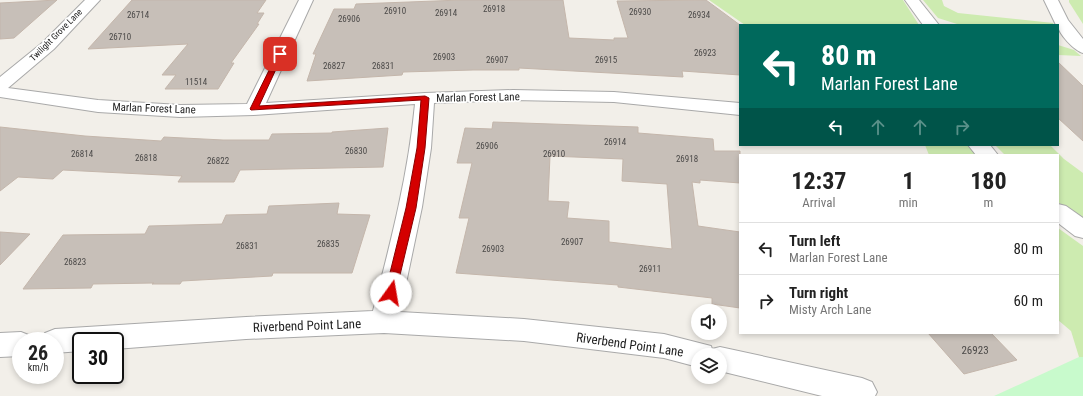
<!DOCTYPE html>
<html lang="en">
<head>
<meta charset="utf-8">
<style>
  body { margin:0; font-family:"Roboto Condensed",sans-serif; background:#f2f2f2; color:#222; height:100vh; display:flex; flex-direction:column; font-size:15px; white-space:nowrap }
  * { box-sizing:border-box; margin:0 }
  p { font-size:13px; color:#767676 }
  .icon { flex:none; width:22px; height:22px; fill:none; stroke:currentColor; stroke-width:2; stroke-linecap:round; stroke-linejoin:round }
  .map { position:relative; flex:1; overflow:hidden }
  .drawer { position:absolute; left:739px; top:154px; width:320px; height:180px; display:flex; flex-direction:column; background:#fff; border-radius:0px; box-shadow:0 2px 6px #0003 }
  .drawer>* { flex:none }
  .banner { position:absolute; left:739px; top:24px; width:320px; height:122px; border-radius:0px; box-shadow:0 2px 6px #0003; background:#00695c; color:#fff; overflow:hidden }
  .tools { position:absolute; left:691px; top:304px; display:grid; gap:8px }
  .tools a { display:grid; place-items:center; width:36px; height:36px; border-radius:50%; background:#fff; box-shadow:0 2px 6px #0003; font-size:20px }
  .speed { position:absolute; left:12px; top:332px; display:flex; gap:8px; font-size:20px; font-weight:700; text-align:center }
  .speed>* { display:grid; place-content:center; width:52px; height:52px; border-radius:50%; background:#fff; box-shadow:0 2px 6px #0003; line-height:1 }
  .speed small { font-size:10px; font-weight:400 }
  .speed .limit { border:2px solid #111; border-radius:6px; background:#fff; color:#111 }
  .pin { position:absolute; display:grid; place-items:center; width:34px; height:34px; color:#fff; margin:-17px; border-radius:8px; box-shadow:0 2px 6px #0006 }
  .me { position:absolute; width:44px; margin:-22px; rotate:13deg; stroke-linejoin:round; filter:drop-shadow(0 0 3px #0008) }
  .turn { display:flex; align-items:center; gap:14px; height:84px; padding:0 16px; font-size:18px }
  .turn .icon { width:52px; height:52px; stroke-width:2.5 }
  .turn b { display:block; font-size:28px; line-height:34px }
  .lanes { display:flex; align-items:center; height:38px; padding:0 16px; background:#0003; justify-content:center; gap:20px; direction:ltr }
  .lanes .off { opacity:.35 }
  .eta { display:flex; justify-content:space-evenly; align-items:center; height:68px; text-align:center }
  .eta b { font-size:24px; font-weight:700; line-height:28px }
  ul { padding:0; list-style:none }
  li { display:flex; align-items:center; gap:12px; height:52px; padding:0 16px; border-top:1px solid #e0e0e0 }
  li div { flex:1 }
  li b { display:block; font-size:15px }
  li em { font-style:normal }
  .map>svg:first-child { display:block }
  .grass { fill:#cdebb0 }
  .park { fill:#c8facc }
  .building { fill:#c7bfb8; stroke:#c4b6ab; fill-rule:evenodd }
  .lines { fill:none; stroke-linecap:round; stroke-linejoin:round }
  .minor-casing { stroke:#a9a9a9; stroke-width:2 }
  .minor { fill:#fff; fill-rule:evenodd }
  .route { fill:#d40000; stroke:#8a0000 }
  .labels { text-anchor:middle; stroke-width:3.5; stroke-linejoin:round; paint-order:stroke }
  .number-label { font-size:9px; fill:#4b4948 }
  .far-street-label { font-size:9px; fill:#222; stroke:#fff }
  .street-label { font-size:11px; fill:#222; stroke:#fff }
  .near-number-label { font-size:11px; fill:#4b4948 }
  .near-street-label { font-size:13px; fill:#222; stroke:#fff }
</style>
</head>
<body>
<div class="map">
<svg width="1083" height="396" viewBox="0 0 1083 396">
  <rect width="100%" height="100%" fill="#f2efe9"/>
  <!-- grass -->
  <g class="grass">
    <polygon points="709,0 903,0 919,25 745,25"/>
    <polygon points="923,0 942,0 944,6 958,13 1053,23 1054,25 957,24 938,18"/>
    <polygon points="1069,0 1083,0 1083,24 1069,2"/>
    <polygon points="1058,45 1074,50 1081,56 1058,55"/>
    <polygon points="925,145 967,145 976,155 929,155"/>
    <polygon points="995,145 1050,145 1064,159 1083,173 1083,220 1058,202 1058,155 1005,155"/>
    <polygon points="1058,228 1083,246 1083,357 1079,357 1071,331 1058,320"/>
  </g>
  <!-- park -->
  <polygon class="park" points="1079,357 1083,357 1083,396 994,396"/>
  <!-- building -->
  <g class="building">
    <polygon points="57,0 14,38 0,39 0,3"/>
    <polygon points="132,0 266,0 257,13 264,13 257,24 259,24 231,63 234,63 218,89 165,89 176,75 162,75 188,44 88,49"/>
    <polygon points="461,0 563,0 569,38 614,40 614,38 628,38 617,1 706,0 740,25 740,75 682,71 683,77 519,68 519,70 473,70 403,72 402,75 307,81 316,54 313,54 334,9 354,9 356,4"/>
    <polygon points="1058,62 1083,86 1083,141 1058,118"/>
    <path d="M493 122 638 127V133L713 139 714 151H740V183L700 180V183L692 182 698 226 740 232V308L712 304V298L618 287V285L456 273 469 218H459L472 163H457L465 128 492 129ZM550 156 623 159 622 181 667 184 672 249 609 242V221L567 218 569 202 548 201Z"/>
    <polygon points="0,127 85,136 161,141 164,137 223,140 269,140 272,134 332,133 332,132 388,128 383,167 240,170 234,182 178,182 182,176 63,170 53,179 18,177 0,191"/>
    <polygon points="339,203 337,214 370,215 352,273 273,273 272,276 182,281 180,284 152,284 154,283 93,284 91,288 23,289 63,235 145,234 149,226 222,224 226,215 267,214 269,206"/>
    <polygon points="0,232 30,234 0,265"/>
    <polygon points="928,333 991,333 1017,360 964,374"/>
  </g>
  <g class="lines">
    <!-- minor casing -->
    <g class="minor-casing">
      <g id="minor">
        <path d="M85 0H100L54 49 8 88 98 100 180 105 247 104 299 0H313L266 103 425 93 513 90 614 92 740 103V115L614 102 513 100 434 103 431 148 422 207 400 312 524 319 664 334 711 346 712 349 720 347 862 378 872 382 877 392 875 396H822L720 371V355H698V367L664 358 524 341 384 333 246 339 115 349V341H81V351L55 353V341H41L45 333 55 329 246 317 373 311C391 241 408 176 415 104L254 115 180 117 98 112 0 97V77L42 43Z"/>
        <polygon points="905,0 919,0 939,25 923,25"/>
        <path d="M1044 0H1058L1068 20 1083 39V53C1075 51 1058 34 1058 25H1056Z"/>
        <polygon points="968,145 990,145 998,155 976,155"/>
        <polygon points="1058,204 1066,206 1083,218 1083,238 1075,236 1058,223"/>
        <polygon points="21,332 31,336 33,341 21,341 21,356 0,357 0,333"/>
      </g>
    </g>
    <!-- minor -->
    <use href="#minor" class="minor"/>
  </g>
  <!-- route -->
  <polygon class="route" points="280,52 283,54 259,106 425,96 429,98 425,148 416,208 395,296 391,298 387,296 385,293 406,208 417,148 421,100 251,110 250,109 277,54"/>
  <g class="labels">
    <!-- number labels -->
    <g class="number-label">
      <text x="494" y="12">26918</text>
      <text x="395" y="14">26910</text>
      <text x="640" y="15">26930</text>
      <text x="446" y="16">26914</text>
      <text x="138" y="18">26714</text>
      <text x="699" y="18">26934</text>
      <text x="349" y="22">26906</text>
      <text x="120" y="40">26710</text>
      <text x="705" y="56">26923</text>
      <text x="444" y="60">26903</text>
      <text x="497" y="63">26907</text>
      <text x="606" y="63">26915</text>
      <text x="334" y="69">26827</text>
      <text x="383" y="69">26831</text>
      <text x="196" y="85">11514</text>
      <text x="615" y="145">26914</text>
      <text x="487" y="149">26906</text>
      <text x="356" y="154">26830</text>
      <text x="82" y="157">26814</text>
      <text x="554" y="157">26910</text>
      <text x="146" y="161">26818</text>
      <text x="687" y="162">26918</text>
      <text x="218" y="164">26822</text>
      <text x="572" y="245">26907</text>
      <text x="328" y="247">26835</text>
      <text x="247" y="249">26831</text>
      <text x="493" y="252">26903</text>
      <text x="75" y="265">26823</text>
      <text x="650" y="272">26911</text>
    </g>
    <!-- far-street labels -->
    <g class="far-street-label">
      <text transform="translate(56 35) rotate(-45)" y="3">Twilight Grove Lane</text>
    </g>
    <!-- street labels -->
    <g class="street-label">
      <text transform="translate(478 97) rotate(-1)" y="4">Marlan Forest Lane</text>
      <text transform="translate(154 108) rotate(2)" y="4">Marlan Forest Lane</text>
    </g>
    <!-- near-number labels -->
    <g class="near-number-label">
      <text x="975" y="354">26923</text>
    </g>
    <!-- near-street labels -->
    <g class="near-street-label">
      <text transform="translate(307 325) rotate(-2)" y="5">Riverbend Point Lane</text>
      <text transform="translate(630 344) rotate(8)" y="5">Riverbend Point Lane</text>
    </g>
  </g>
</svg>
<div class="tools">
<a><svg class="icon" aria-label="sound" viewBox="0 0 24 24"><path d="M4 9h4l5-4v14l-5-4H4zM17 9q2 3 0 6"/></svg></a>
<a><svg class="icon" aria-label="layers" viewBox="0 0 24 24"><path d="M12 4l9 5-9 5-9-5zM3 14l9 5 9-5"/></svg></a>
</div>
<div class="speed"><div>26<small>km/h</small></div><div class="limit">30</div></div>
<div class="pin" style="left:280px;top:54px;background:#d93025"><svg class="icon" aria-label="arrive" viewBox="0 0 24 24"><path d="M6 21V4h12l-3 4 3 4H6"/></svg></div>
<svg class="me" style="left:391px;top:293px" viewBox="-20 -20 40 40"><circle r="19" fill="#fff"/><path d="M0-13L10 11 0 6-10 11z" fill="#d40000"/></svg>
<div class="banner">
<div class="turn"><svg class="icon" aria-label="left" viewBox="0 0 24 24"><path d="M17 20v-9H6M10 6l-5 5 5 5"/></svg><div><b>80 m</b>Marlan Forest Lane</div></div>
<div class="lanes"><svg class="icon" aria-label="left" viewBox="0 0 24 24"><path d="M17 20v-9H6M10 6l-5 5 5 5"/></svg><svg class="icon off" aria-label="ahead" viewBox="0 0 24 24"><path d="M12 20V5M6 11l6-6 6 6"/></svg><svg class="icon off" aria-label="ahead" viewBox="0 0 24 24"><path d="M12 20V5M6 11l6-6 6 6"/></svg><svg class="icon off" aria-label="right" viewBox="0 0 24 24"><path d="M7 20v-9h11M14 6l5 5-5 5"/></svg></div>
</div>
<section class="drawer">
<div class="eta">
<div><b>12:37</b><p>Arrival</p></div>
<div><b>1</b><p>min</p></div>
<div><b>180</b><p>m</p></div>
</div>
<ul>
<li><svg class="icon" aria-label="left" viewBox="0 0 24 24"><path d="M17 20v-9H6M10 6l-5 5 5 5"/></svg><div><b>Turn left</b><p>Marlan Forest Lane</p></div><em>80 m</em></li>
<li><svg class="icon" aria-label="right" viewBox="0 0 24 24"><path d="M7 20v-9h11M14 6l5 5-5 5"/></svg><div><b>Turn right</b><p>Misty Arch Lane</p></div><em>60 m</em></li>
</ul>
</section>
</div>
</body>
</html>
